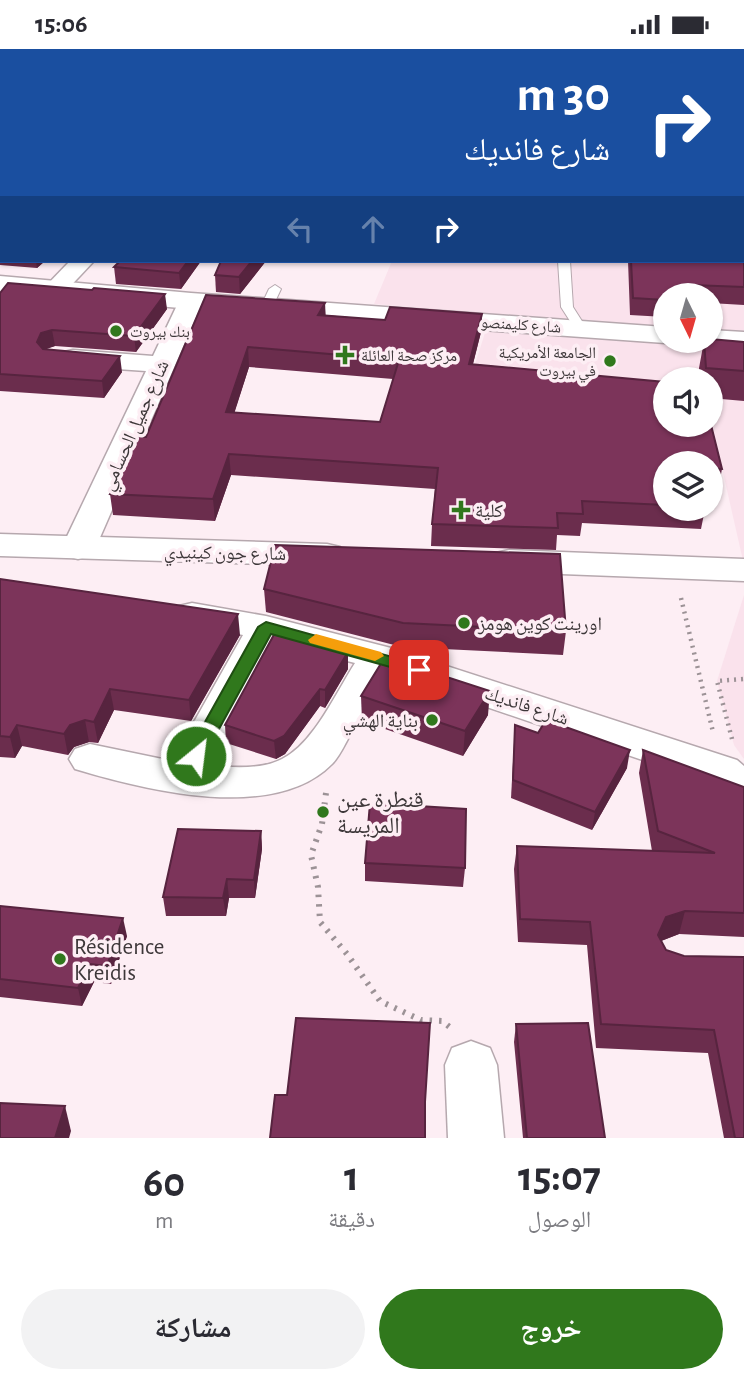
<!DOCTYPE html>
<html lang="ar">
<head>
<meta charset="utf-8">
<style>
  body { margin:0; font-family:"Alegreya Sans","Noto Naskh Arabic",sans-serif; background:#f2f2f3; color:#2b2b33; direction:rtl; height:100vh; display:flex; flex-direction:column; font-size:26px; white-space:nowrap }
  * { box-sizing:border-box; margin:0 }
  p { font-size:23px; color:#7c7c81 }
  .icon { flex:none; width:38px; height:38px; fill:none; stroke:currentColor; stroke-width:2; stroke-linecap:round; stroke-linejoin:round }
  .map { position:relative; height:1089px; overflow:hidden; direction:ltr }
  .details { display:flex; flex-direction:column; background:#fff; flex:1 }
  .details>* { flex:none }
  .banner { position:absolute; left:0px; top:0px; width:746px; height:214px; box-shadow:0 2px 5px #0004; direction:rtl; background:#1a4fa0; color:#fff; overflow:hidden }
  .needle { width:46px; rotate:175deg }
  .buttons { position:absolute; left:653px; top:234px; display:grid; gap:14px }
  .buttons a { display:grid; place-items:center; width:70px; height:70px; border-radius:50%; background:#fff; box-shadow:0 2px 5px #0004; font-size:35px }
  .pin { position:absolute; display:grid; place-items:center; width:60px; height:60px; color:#fff; margin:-30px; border-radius:14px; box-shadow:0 4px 10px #0006 }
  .me { position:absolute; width:77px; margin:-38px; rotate:29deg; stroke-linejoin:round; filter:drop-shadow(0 0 5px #0008) }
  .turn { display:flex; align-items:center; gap:24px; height:147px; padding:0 21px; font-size:32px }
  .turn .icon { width:91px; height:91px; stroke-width:2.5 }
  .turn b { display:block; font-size:49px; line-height:60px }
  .lanes { display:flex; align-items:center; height:66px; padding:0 21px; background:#0003; justify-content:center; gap:35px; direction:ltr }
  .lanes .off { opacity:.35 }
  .eta { display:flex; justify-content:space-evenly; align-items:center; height:119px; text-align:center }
  .eta b { font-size:42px; font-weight:700; line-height:49px }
  .action { display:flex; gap:14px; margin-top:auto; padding:14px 21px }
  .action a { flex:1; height:80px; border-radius:42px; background:#30781c; color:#fff; font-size:28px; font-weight:700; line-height:80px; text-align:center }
  .action a+a { background:#f2f2f3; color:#2b2b33 }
  .status { display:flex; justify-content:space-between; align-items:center; height:49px; padding:0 35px; background:#fff; direction:ltr }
  .status svg { height:19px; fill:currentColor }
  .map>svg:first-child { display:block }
  .built { fill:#fae2ec; fill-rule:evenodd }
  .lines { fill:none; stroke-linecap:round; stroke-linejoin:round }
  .service-casing { stroke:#b6a8ae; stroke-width:2 }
  .minor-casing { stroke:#b6a8ae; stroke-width:3 }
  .tertiary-casing { stroke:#b6a8ae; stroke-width:3 }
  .path-far1 { stroke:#9c9296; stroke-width:4.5; stroke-dasharray:2 5; stroke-linecap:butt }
  .path { stroke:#9c9296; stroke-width:6; stroke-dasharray:2.5 7; stroke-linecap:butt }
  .service { fill:#fff; fill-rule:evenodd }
  .minor { fill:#fff; fill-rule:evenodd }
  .tertiary { fill:#fff; fill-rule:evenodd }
  .wall { fill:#6b2d4d; fill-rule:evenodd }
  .shaded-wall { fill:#57243f }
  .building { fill:#7c345a; stroke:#57243f; stroke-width:2; fill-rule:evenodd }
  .route { fill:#30781c; stroke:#1f4e12; stroke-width:2 }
  .slow { fill:#f59e0b }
  .poi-dot { fill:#30781c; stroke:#fdeef4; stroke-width:2.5 }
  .labels { text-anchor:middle; stroke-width:7; stroke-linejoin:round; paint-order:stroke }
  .far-street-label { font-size:16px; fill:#3d3739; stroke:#fdeef4 }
  .far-poi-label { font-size:16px; fill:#3d3739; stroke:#fdeef4; text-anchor:start }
  .street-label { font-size:19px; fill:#3d3739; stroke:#fdeef4 }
  .poi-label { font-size:19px; fill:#3d3739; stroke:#fdeef4; text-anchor:start }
  .near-poi-label { font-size:23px; fill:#3d3739; stroke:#fdeef4; text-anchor:start }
</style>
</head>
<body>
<div class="status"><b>15:06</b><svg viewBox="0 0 49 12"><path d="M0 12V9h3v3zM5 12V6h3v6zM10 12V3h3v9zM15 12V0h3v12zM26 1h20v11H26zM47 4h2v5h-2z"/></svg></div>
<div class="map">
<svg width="744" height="1089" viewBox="0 0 744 1089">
  <rect width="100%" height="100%" fill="#fdeef4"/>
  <!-- built -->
  <g class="built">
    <path d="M744 96V516L719 406 677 400 710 376V331H665V353L469 334 491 265 374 255 392 212H744ZM665 247H710V292H665Z"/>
    <polygon points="744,546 744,710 734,696 717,632"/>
  </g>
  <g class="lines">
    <!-- service casing -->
    <g class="service-casing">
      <g id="service">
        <polygon points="558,212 570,212 573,258 587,280 585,283 577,283 561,258"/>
        <polygon points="275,236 281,240 273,257 263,260 261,257 269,240"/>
      </g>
    </g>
    <!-- minor casing -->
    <g class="minor-casing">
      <g id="minor">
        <polygon points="70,212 94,212 63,245 47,245 43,240"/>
        <polygon points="191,245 199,247 203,252 95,500 90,507 78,510 66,507 61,500 146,322 73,317 64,315 60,309 64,303 73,301 153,307 179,252 183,247"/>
        <path d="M192 554 266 567 391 599 737 711 744 717V753L729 749 707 733 387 624C374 645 361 667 349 688 344 697 339 708 332 715 274 774 145 741 75 720L69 710 75 700 90 695 172 712 243 586 179 573 174 565 179 557ZM276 594 355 614C336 644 313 695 282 710 261 721 233 718 211 717Z"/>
        <polygon points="471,992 490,999 497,1016 504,1089 448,1089 445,1016 452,999"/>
      </g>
    </g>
    <!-- tertiary casing -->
    <g class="tertiary-casing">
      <g id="tertiary">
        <polygon points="0,0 9,2 2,2 2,9"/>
        <polygon points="0,227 191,244 665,278 665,292 673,292 665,294 191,260 0,243"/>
        <polygon points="710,281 744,283 744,299 700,295 698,292 710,292"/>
        <polygon points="0,485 327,495 340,498 345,506 340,514 327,517 0,507"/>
        <polygon points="509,501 744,510 744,532 509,523 496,520 490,512 496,504"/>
      </g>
    </g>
    <!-- path-far1 -->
    <g class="path-far1">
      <polyline points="681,549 713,683"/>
      <polyline points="732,690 717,632 744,630"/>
    </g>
    <!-- path -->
    <polyline class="path" points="326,744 322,775 311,806 318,838 320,873 347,905 380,952 421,971 442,972 451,979"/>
    <!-- service -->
    <use href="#service" class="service"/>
    <!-- minor -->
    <use href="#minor" class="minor"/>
    <!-- tertiary -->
    <use href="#tertiary" class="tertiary"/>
  </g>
  <!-- wall -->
  <g class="wall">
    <polygon points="744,0 744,256 710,254 710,247 665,247 665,268 630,266 628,212 744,212"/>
    <polygon points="2,113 2,212 45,212 37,219 0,216 0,114"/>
    <polygon points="201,212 181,240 116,235 114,218"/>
    <polygon points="221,212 266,212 240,245 216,243 215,226"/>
    <polygon points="0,244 167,260 136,303 55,297 44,300 122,323 104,349 0,342"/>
    <path d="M206 246 325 254V266L385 271 390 258 482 265 481 283 473 315 665 333V376H710V372L722 420 718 441 710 440V415H665V460H705L701 480 582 474 580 487 557 486 556 501 431 497 432 475 435 440 231 426 215 472 113 466 110 445 138 388H146ZM249 318 393 330 380 373 234 364Z"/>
    <polygon points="704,292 744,293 744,352 710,349 710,331 700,331 699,319"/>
    <polygon points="0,530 240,586 191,672 114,661 98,694 89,693 74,698 68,706 22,697 15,709 0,708"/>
    <polygon points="264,540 566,582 563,606 402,598 266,563"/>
    <polygon points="348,603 348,620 325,659 320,657 285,705 276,710 226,694 225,676"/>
    <polygon points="361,647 488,666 463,707 362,672"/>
    <polygon points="515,676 627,719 592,781 511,749"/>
    <polygon points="643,701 744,738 744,888 679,885 661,892 666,901 684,907 744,908 744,1089 724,1089 708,1004 596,999 587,896 518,893 514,820 517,797 652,802 639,724"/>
    <polygon points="261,782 262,800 255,849 229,849 226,867 166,867 163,848"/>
    <polygon points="365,814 465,819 463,838 365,832"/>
    <polygon points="0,857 127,887 111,935 94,933 82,957 0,948"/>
    <polygon points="516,975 605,1089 523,1089 514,993"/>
  </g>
  <!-- shaded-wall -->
  <g class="shaded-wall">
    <polygon points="2,94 2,111 0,112 0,96"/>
    <polygon points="36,212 45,212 37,219"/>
    <polygon points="188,212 201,212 181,240 179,224"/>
    <polygon points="252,212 266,212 240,245 239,228"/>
    <polygon points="165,245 167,260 136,303 134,287"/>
    <polygon points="325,254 326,272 318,266"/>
    <polygon points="482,265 481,283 468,334 469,315"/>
    <polygon points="52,281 55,297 44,301 40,309 37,293 41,284"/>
    <polygon points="248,298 249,318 228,384 226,363"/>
    <polygon points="120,307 122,323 104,349 102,332"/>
    <polygon points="229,405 231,426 215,472 213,450"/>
    <polygon points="238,565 240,586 191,672 189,651"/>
    <polygon points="348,603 348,620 325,659 325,641"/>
    <polygon points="110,640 114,661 98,694 94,673"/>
    <polygon points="320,640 320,657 285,705 276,710 274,692"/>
    <polygon points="490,642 488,666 463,707 465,682"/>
    <polygon points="85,671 89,693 74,698 68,706 64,685 70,676"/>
    <polygon points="17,676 22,697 15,709 10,688"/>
    <polygon points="630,701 627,719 592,781 595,763"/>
    <polygon points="261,782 262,800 255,849 254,831"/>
    <polygon points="227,830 229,849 226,867 223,849"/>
    <polygon points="685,862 679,885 661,892 658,886 666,868"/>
    <polygon points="123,869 127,887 111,935 107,917"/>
    <polygon points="90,915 94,933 82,957 78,939"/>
    <polygon points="65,1057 71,1082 69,1089 55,1089"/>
  </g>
  <!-- building -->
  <g class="building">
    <polygon points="3,0 744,0 744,238 693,236 695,247 665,247 665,251 633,249 631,212 744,212 744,2 3,2"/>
    <polygon points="2,9 2,94 0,96 0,10"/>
    <polygon points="2,113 2,200 0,200 0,114"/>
    <polygon points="120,212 188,212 179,224 114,218"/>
    <polygon points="221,212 252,212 239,228 215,226"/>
    <polygon points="8,234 92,241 94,239 165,245 134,287 52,281 41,284 37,293 43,300 120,307 102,332 0,325 0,244"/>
    <path d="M206 246 325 254 318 266 385 271 390 258 482 265 469 315 665 333V376H710V372L722 420 710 419V415H665V456L582 452 583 465 557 464 558 479 432 475 438 419 229 405 213 450 110 445 138 388H146ZM248 298 399 311 380 373 226 363Z"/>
    <polygon points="710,290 744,293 744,322 706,319 704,292 710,292"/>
    <polygon points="275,496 560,505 566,582 403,574 264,540"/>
    <polygon points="0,530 238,565 189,651 110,640 94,673 85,671 70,676 64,685 17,676 10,688 0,687"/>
    <polygon points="277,580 348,603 325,641 320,640 284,687 274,692 225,676"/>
    <polygon points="385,608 490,642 465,682 361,647"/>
    <polygon points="546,671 630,701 595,763 513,731 515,676 538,684"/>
    <polygon points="643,701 744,738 744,864 685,862 666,868 658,886 666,901 684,907 744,908 744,1089 735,1089 714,981 601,975 590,873 520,870 517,797 715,804 658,782"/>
    <polygon points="370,754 466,760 465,819 365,814"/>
    <polygon points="178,780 261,782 254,831 227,830 223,849 163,848"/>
    <polygon points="0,857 123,869 107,917 90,915 78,939 0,930"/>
    <polygon points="296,969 430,974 425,1053 425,1089 270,1089 275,1046 287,1046"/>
    <polygon points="588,974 605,1089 527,1089 516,975"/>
    <polygon points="0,1054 65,1057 55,1089 0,1089"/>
  </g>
  <!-- route -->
  <polygon class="route" points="266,573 425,617 427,621 419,626 271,585 202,711 189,711 186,707 258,578"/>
  <!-- slow -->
  <polygon class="slow" points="316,585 381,603 384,607 375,612 310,594 308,591"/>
  <!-- markers -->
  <g class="poi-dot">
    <circle cx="116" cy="282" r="7"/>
    <path d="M341.5 295.5h7v7h7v7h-7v7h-7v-7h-7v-7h7z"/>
    <circle cx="610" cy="312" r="7"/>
    <path d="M457.5 450.5h7v7h7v7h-7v7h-7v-7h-7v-7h7z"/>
    <circle cx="464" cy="574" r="7"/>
    <circle cx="432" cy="671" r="7"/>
    <circle cx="323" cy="763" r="7"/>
    <circle cx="60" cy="910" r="7"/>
  </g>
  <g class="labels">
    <!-- far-street labels -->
    <g class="far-street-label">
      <text transform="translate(521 275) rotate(4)" y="6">شارع كليمنصو</text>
    </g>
    <!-- far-poi labels -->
    <g class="far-poi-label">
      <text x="130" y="288">بنك بيروت</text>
      <text x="596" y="309" text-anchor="end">الجامعة الأمريكية<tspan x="596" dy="18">في بيروت</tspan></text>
      <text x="361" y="312">مركز صحة العائلة</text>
    </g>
    <!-- street labels -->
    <g class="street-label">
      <text transform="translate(134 376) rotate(-66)" y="7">شارع جميل الحسامي</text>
      <text transform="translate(225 503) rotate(1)" y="7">شارع جون كينيدي</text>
      <text transform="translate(527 656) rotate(18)" y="7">شارع فانديك</text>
    </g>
    <!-- poi labels -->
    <g class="poi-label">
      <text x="475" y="468">كلية</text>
      <text x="478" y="581">اورينت كوين هومز</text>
      <text x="418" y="678" text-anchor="end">بناية الهشي</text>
    </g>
    <!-- near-poi labels -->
    <g class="near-poi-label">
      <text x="337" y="758">قنطرة عين<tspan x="337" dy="26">المريسة</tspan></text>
      <text x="74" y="905">Résidence<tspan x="74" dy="26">Kreidis</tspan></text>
    </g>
  </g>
</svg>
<div class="buttons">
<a><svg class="needle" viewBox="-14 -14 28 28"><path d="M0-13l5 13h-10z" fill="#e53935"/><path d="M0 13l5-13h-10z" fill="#7c7c81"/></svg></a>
<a><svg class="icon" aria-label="sound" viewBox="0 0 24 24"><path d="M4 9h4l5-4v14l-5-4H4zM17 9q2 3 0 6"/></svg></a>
<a><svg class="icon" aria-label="layers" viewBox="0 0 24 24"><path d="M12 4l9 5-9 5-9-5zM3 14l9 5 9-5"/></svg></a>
</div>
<div class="pin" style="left:419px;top:621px;background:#d93025"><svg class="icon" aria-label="arrive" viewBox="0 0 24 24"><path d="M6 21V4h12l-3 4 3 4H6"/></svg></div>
<svg class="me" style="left:196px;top:707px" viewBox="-20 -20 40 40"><circle r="17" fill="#30781c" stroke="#fff" stroke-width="3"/><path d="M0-11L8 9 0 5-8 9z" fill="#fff"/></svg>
<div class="banner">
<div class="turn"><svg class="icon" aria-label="right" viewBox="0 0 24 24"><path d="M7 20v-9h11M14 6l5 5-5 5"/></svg><div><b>30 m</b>شارع فانديك</div></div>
<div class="lanes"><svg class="icon off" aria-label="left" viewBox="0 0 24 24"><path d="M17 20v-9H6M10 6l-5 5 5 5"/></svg><svg class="icon off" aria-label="ahead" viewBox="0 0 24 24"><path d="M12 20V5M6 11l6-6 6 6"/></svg><svg class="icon" aria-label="right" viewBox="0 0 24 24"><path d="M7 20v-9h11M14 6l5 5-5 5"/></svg></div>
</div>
</div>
<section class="details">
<div class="eta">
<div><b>15:07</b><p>الوصول</p></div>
<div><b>1</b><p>دقيقة</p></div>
<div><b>60</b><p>m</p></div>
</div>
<div class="action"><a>خروج</a><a>مشاركة</a></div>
</section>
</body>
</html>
